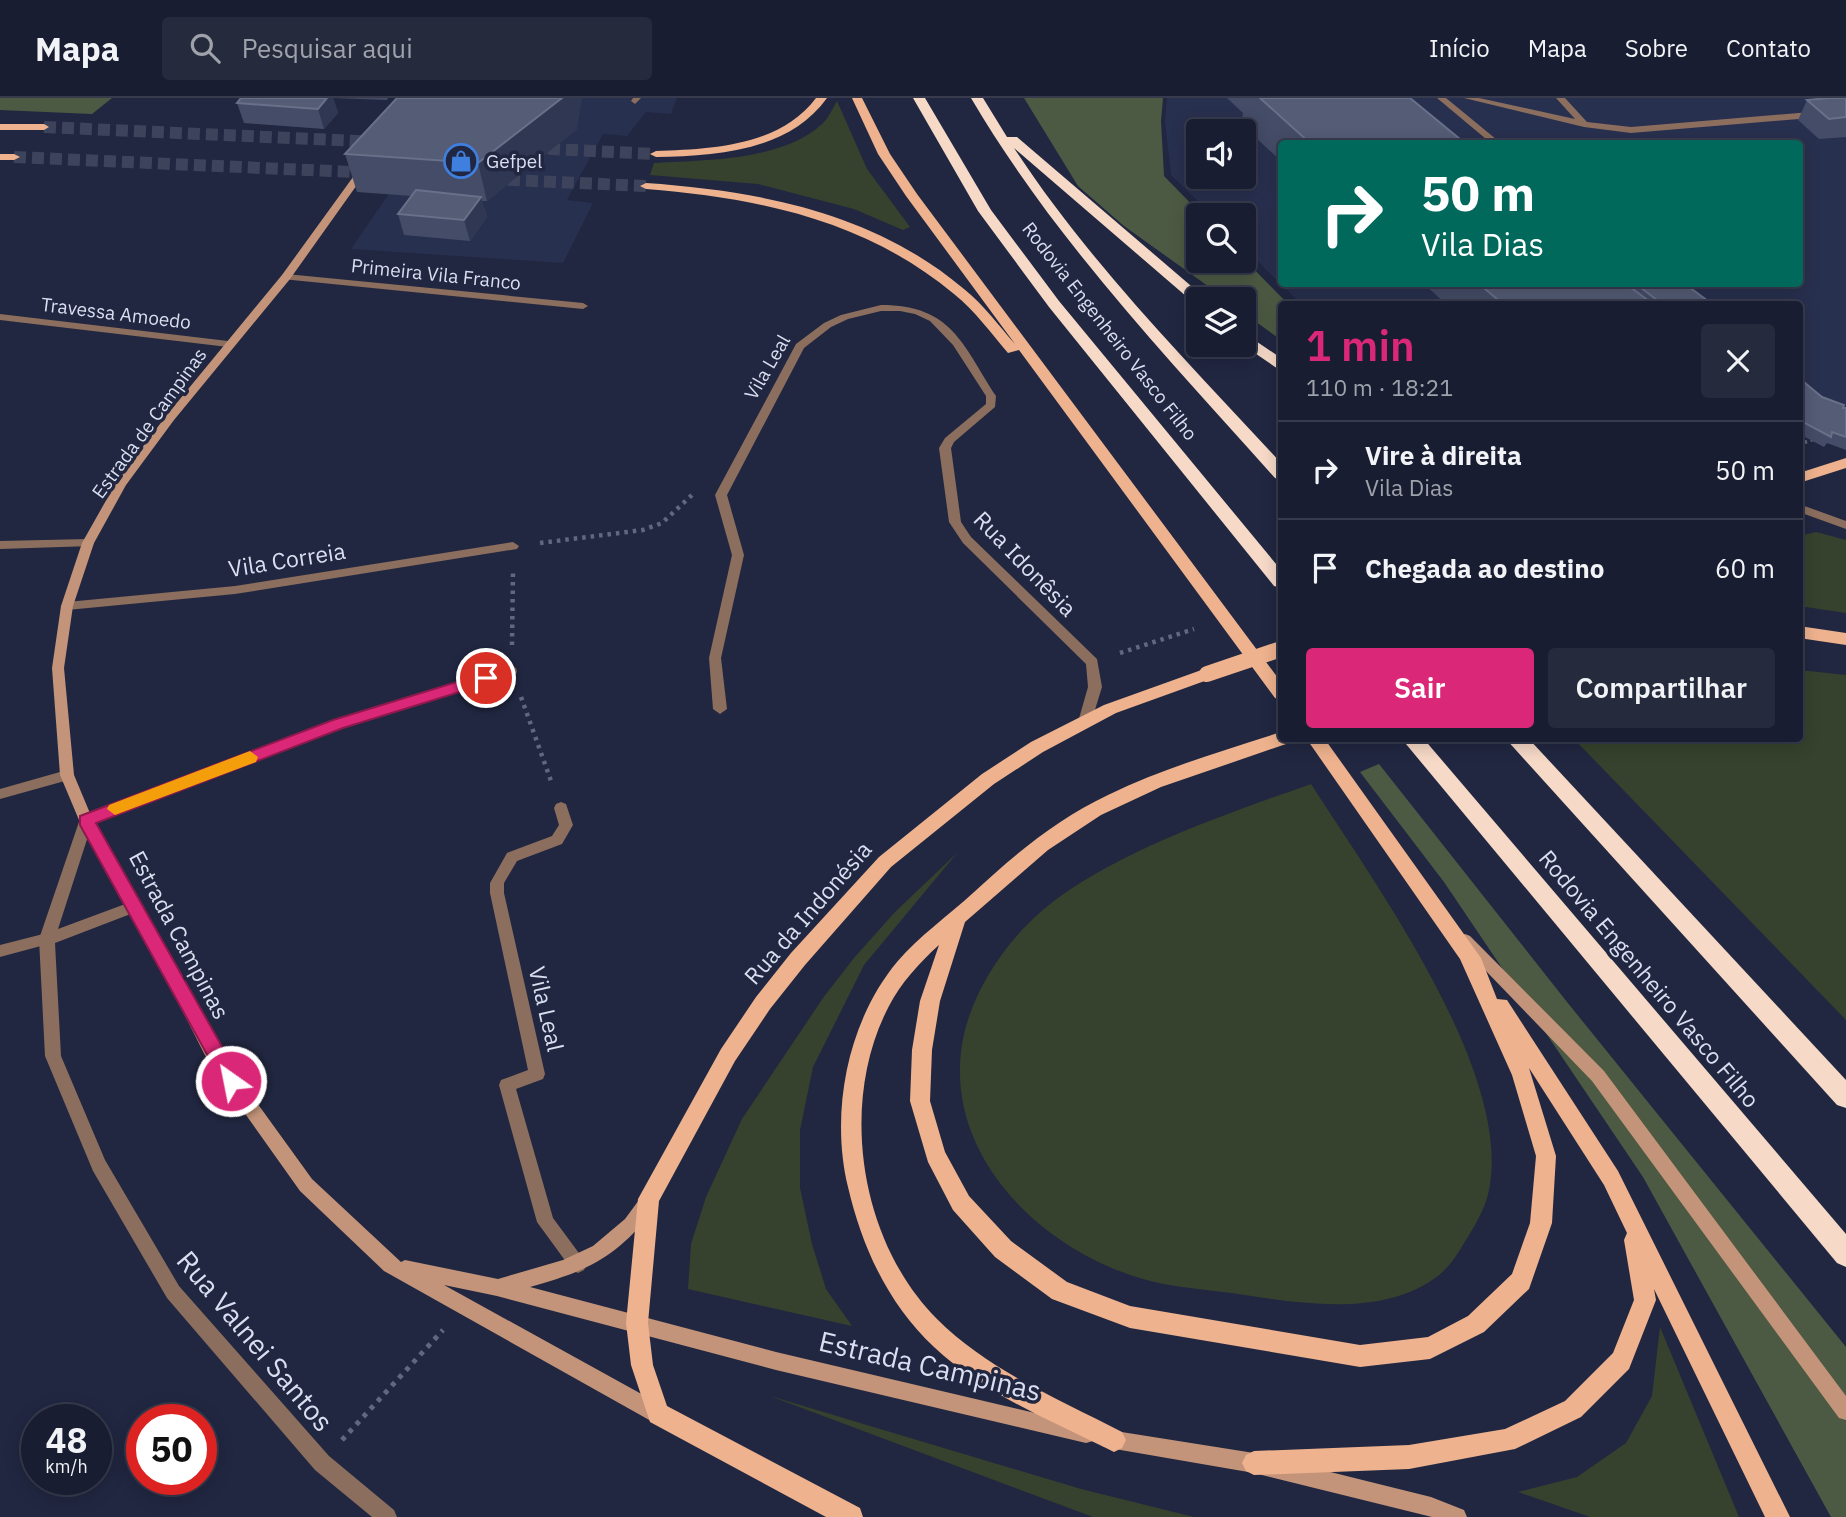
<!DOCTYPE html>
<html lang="pt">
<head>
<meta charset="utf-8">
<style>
  body { margin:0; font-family:"IBM Plex Sans",sans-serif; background:#262a3d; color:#f1f3f6; height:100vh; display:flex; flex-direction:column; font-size:26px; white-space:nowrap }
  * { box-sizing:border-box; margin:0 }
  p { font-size:23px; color:#9fa2ab }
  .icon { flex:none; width:38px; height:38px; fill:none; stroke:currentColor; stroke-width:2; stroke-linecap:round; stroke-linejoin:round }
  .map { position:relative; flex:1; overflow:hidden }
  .sheet { position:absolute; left:1278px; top:203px; width:525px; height:441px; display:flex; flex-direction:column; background:#191d31; border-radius:7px; box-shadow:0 4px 18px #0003,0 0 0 2px #373b4d }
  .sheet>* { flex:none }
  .top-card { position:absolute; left:1278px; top:42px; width:525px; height:147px; border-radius:7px; box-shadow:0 4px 18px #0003,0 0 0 2px #373b4d; background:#00695c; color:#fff; overflow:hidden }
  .tools { position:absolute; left:1186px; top:21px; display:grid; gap:14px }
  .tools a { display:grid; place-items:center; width:70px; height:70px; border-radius:7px; background:#191d31; box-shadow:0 4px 18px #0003,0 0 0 2px #373b4d; font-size:35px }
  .speed { position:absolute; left:21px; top:1306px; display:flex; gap:14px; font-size:35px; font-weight:700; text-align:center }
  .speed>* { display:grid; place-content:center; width:91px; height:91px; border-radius:50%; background:#191d31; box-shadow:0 4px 18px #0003,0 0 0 2px #373b4d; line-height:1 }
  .speed small { font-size:18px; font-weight:400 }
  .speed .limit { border:10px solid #d22; background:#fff; color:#111 }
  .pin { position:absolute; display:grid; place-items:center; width:60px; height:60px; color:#fff; margin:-30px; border:4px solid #fff; border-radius:50%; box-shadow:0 2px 7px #0007 }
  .me { position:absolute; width:77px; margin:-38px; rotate:327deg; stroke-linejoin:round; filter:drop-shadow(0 0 5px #0008) }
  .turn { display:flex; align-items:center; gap:24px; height:147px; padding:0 28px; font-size:32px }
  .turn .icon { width:91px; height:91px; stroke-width:2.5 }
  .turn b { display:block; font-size:49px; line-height:60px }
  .round { display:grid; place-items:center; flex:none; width:74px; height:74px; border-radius:7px; background:#262a3d }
  .overview { display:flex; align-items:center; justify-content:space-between; height:119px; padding:0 28px }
  h1 { font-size:42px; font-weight:600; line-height:52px; color:#db2777 }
  .primary-button { display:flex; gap:14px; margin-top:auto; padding:14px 28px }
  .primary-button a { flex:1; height:80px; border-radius:7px; background:#db2777; color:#fff; font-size:28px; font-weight:600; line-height:80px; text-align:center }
  .primary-button a+a { background:#262a3d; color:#f1f3f6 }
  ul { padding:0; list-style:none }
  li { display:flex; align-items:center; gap:21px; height:98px; padding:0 28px; border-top:2px solid #373b4d }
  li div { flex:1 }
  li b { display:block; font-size:26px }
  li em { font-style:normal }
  header { display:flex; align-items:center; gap:42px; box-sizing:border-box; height:98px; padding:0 35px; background:#191d31; border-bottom:2px solid #373b4d }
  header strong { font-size:33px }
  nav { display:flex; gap:38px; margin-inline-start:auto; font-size:24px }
  .search { width:490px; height:63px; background:#262a3d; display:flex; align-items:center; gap:18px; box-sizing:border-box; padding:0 24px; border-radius:7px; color:#9fa2ab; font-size:26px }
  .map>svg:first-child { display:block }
  .built { fill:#28304f; fill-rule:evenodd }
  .green { fill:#36422d }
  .forest { fill:#4d5a43 }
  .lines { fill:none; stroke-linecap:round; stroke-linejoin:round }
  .primary-tunnel { stroke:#3d435b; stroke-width:12; stroke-dasharray:12 6; stroke-linecap:butt }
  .path-far2 { stroke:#61677e; stroke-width:3.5; stroke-dasharray:2.5 3.5; stroke-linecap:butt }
  .path-far1 { stroke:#61677e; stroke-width:4.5; stroke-dasharray:3.5 5; stroke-linecap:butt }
  .path { stroke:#61677e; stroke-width:5; stroke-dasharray:4.5 6; stroke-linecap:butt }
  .lane { fill:#8b6e5d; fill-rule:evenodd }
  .street { fill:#8b6e5d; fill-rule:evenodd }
  .secondary { fill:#c39479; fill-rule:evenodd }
  .primary { fill:#eeb28e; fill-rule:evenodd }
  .highway { fill:#f6d9c7; fill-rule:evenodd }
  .primary-bridge { stroke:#eeb28e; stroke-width:16 }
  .wall { fill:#444c67 }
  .shaded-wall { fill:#2f3752 }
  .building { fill:#545c76; stroke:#697089; stroke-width:2 }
  .route { fill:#db2777; stroke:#8e194d; stroke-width:2 }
  .slow { fill:#f59e0b }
  .labels { text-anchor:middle; stroke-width:7; stroke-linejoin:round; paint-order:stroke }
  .far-poi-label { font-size:19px; fill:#d9dff0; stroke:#212741; text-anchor:start }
  .far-street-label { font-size:19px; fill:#d9dff0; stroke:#212741 }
  .street-label { font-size:23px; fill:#d9dff0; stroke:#212741 }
  .near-street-label { font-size:28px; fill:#d9dff0; stroke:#212741 }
</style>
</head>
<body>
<header>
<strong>Mapa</strong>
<div class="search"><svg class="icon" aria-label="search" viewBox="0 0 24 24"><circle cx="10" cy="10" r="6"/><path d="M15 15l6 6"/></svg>Pesquisar aqui</div>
<nav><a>Início</a><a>Mapa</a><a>Sobre</a><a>Contato</a></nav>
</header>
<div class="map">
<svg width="1846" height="1419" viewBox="0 0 1846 1419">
  <rect width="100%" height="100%" fill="#212741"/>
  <!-- built -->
  <g class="built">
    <polygon points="455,0 677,0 671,16 646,14 627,38 603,36 567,102 593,105 563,165 351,151"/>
    <path d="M1167 0H1846V315L1799 329V206H1301L1244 150V117H1212L1171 77 1165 23ZM1199 33H1244V79H1199ZM1281 46H1799V186H1281Z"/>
  </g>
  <!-- green -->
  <g class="green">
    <path d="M837 3 867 71 910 129 903 132 854 111 758 86 650 77 654 65C705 62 782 63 822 26 828 21 833 10 837 3Z"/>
    <polygon points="1816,434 1846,442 1846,515 1799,508 1799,438"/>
    <polygon points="1799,572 1846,577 1846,922 1574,641 1799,640"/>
    <path d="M1311 686C1373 783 1513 974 1489 1092 1486 1108 1477 1124 1469 1137 1461 1150 1452 1167 1439 1177 1384 1221 1296 1205 1232 1195 1208 1192 1183 1190 1159 1185 1050 1161 940 1061 963 941 973 892 1005 844 1044 811 1113 754 1227 716 1311 686Z"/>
    <polygon points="957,755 864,867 813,969 800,1032 800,1090 812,1146 826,1191 852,1228 688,1191 691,1146 706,1099 742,1021 823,900 854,860 895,814"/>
    <polygon points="1660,1229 1739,1419 1590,1419 1518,1394 1577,1379 1626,1345 1652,1298"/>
    <polygon points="770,1298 1081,1391 1194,1419 1093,1419"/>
  </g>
  <!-- forest -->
  <g class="forest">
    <polygon points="0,0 112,0 92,16 0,12"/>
    <polygon points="1024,0 1163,0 1161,23 1164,78 1202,117 1199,117 1199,163 1244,161 1288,206 1281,206 1281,242 1244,215 1244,201 1226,201 1124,128 1078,88"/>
    <polygon points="1379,666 1567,904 1846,1249 1846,1419 1831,1419 1643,1079 1444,784 1360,674"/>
  </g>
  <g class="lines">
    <!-- primary-tunnel -->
    <g class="primary-tunnel">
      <polyline points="44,29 380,44"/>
      <polyline points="530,50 656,56"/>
      <polyline points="14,59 375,75"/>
      <polyline points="490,81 646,88"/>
    </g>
    <!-- path-far2 -->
    <polyline class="path-far2" points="1799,346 1815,341"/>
    <!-- path-far1 -->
    <g class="path-far1">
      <polyline points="540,445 643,432 662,425 693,396"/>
      <polyline points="512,547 513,475"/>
      <polyline points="1120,555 1194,531"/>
      <polyline points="521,599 551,683"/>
    </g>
    <!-- path -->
    <polyline class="path" points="342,1342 443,1232"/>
    <!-- lane -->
    <g class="lane">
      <polygon points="633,0 641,0 635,6 631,3"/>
      <polygon points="1437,0 1446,0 1502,46 1492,46"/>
      <polygon points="1464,0 1479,0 1575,21 1556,0 1565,0 1587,24 1631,29 1846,11 1846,17 1631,35 1584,29"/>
      <polygon points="1799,406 1846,423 1846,431 1799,414"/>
      <polygon points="88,441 92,442 94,445 92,448 0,451 0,443"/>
      <polygon points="67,672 72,673 74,677 72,681 0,701 0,691"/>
      <polygon points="47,835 52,837 55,841 52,845 0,859 0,847"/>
    </g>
    <!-- street -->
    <g class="street">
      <polygon points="286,176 583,205 588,208 583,211 282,181 282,177"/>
      <path d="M881 207C952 207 962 246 996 298L995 309 954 344 951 350 961 424 971 439 1097 561 1102 589 1090 628H1080L1078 624 1088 589 1086 566 963 445 949 424 939 350 945 340 986 306V298L953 247 930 223 915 216 900 213H881L848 221 831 229 804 250 727 397 744 457 721 560 727 611 720 616 713 611 709 560 732 457 715 397 796 246 824 225 841 217Z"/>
      <polygon points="0,216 228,243 233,246 228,249 0,222"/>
      <polygon points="513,444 519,448 517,451 235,496 67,512 61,508 67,504 235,488"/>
      <polygon points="511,568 516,570 517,573 516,576 343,630 92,726 58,831 136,802 141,804 143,808 141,812 55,845 61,958 105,1062 179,1188 329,1358 394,1412 397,1419 372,1419 315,1372 167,1200 93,1073 45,958 39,841 81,718 333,622"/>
      <polygon points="561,704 566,706 573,727 562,746 517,763 504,785 504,795 545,976 543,981 516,991 553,1120 587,1166 584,1172 578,1175 572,1172 537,1124 499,987 501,982 528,972 490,795 490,785 507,755 552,738 559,727 554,710 556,706"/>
    </g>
    <!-- secondary -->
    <g class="secondary">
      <path d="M361 68 369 70 290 181 174 322 126 387 94 445 73 508 64 570 74 677 92 720 141 804 221 955 312 1081 401 1164 405 1162 498 1181 563 1162 593 1148 625 1121 639 1102 645 1100 651 1102 654 1108 651 1114C617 1160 584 1174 530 1189L776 1254 1086 1327 1093 1329 1095 1336 1093 1343 1086 1345 776 1272 497 1198 444 1187 665 1309 667 1316 665 1323 658 1325 651 1323 384 1173 300 1093 209 965 131 812 79 722 60 677 52 570 61 508 82 445 117 383 166 318 282 177Z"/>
      <polygon points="1465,836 1470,838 1604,973 1846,1298 1846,1322 1839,1320 1592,983 1460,846 1457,842 1460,838"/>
      <polygon points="1109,1332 1254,1355 1431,1399 1464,1412 1467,1419 1432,1419 1254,1375 1109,1350 1102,1348 1100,1341 1102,1334"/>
    </g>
    <!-- primary -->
    <g class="primary">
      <path d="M816 0H827C789 53 717 58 656 59L650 56 656 53C712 51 780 48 816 0Z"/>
      <path d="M852 0H862L890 56 917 96 1281 584V602L1275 600 1019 252 1008 255C991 235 975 213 954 196 865 122 759 100 646 91L640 88 646 85C761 93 874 115 964 191 984 207 999 228 1015 246L906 98 878 56Z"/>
      <polygon points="0,26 44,26 49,29 44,32 0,32"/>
      <polygon points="0,56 14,56 20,59 14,62 0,62"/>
      <polygon points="1846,360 1846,370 1799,385 1799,375"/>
      <polygon points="1799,528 1846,535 1846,547 1799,540"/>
      <polygon points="1207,570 1215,576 1213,580 1116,615 1043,654 994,686 891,769 805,867 770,911 735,963 659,1103 648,1225 653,1267 667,1308 860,1410 863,1419 826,1419 650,1324 631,1267 626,1225 638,1101 721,951 756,899 791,855 879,759 982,676 1031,644 1104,607"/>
      <path d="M1281 634V640H1291L1289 645 1161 689 1101 717 1048 752 965 824 940 903 932 952 930 1003 945 1054 969 1098 1011 1143 1067 1184 1130 1208 1360 1247 1428 1239 1468 1218 1512 1176 1530 1125 1536 1058 1512 977 1460 861 1306 640H1324L1481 860 1497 901 1507 902 1618 1073 1790 1419H1765L1654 1191 1656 1202 1629 1271 1581 1319 1515 1351 1409 1371 1254 1377 1246 1373 1242 1365 1246 1357 1254 1353 1409 1347 1505 1331 1565 1303 1613 1255 1634 1202 1624 1142 1627 1135 1604 1087 1529 970 1556 1058 1552 1125 1529 1191 1484 1234 1430 1261 1360 1269 1130 1230 1052 1201 995 1159 953 1112 928 1064 910 1003 912 952 920 903 939 847C919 865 901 885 889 908 838 1005 860 1144 937 1221 988 1272 1058 1301 1122 1334L1126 1342 1122 1350 1114 1354 1106 1350C1047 1321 982 1294 934 1249 888 1206 862 1149 848 1089 830 1015 847 924 897 864 919 838 948 818 973 795 1014 757 1057 721 1108 697 1163 670 1223 653 1281 634Z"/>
    </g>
    <!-- highway -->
    <g class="highway">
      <polygon points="913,0 925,0 991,112 1059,203 1281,472 1281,490 1274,488 1049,209 978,113"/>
      <path d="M971 0H983L1007 39H1017L1204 199 1206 201H1199V206L1194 205 1014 50C1090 166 1188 264 1281 365V382L1275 380C1166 258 1054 141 971 0Z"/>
      <polygon points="1244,235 1281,260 1281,273 1243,247"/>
      <polygon points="1401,640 1423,640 1846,1136 1846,1169 1837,1165"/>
      <polygon points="1505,640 1528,640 1846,982 1846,1010 1837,1007"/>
    </g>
    <!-- primary-bridge -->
    <polyline class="primary-bridge" points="1207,576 1281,551"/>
  </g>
  <!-- wall -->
  <g class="wall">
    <polygon points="241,0 388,0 387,2 333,0 338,15 324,31 244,25 237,5"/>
    <polygon points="1227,0 1410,0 1466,46 1281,46 1281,63 1241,26 1243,15"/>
    <polygon points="1846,0 1846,39 1819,41 1798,22 1807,2"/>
    <polygon points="577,31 487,103 482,103 487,119 470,143 404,137 398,116 412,98 357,94 345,56"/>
    <polygon points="1424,186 1685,186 1712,206 1446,206"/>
    <polygon points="1799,280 1822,299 1846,310 1846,352 1827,345 1824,349 1799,336"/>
  </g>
  <!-- shaded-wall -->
  <g class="shaded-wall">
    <polygon points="327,0 333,0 338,15 324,31 318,11"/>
    <polygon points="562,0 582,0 577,31 487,103 478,65"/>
    <polygon points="481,99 487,119 470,143 464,122"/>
  </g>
  <!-- building -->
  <g class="building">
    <polygon points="241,0 327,0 318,11 237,5"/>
    <polygon points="397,0 562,0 478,65 345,56"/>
    <polygon points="1260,0 1410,0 1466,46 1311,46"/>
    <polygon points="1829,0 1846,0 1846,19 1829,21 1807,2"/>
    <polygon points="416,92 481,99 464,122 398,116"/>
    <polygon points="1479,186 1626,186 1653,206 1503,206"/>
    <polygon points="1636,186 1685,186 1712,206 1660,206 1662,206"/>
    <polygon points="1799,280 1822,299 1844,307 1843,310 1846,310 1846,339 1832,334 1831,339 1799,322"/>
  </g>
  <!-- route -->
  <polygon class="route" points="486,575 492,577 492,584 343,630 96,725 238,977 240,983 238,989 225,989 80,727 80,718 333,622"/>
  <!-- slow -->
  <polygon class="slow" points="250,653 258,659 256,664 115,717 107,711 109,707"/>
  <!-- icons -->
  <defs>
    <g id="shop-ring" transform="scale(1.75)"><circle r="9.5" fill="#212741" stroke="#3f7fe0" stroke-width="1.5"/><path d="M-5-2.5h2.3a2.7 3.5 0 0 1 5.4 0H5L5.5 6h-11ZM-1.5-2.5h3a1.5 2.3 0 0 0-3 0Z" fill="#3f7fe0"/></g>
  </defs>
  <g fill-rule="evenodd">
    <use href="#shop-ring" x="461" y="63"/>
  </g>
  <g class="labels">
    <!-- far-poi labels -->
    <g class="far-poi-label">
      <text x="486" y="70">Gefpel</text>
    </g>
    <!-- far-street labels -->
    <g class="far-street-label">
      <text transform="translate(436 176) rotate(6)" y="7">Primeira Vila Franco</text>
      <text transform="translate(116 215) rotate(7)" y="7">Travessa Amoedo</text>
      <text transform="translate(1110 233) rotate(52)" y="7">Rodovia Engenheiro Vasco Filho</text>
      <text transform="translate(767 269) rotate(-60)" y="7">Vila Leal</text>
      <text transform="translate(149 325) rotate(-54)" y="7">Estrada de Campinas</text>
    </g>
    <!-- street labels -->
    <g class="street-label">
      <text transform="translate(287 462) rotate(-9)" y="8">Vila Correia</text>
      <text transform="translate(1025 466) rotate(46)" y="8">Rua Idonêsia</text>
      <text transform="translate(808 815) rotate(-49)" y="8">Rua da Indonésia</text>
      <text transform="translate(179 837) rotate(62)" y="8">Estrada Campinas</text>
      <text transform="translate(1649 881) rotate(50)" y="8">Rodovia Engenheiro Vasco Filho</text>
      <text transform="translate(546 911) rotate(77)" y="8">Vila Leal</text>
    </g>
    <!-- near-street labels -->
    <g class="near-street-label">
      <text transform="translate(255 1243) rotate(50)" y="10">Rua Valnei Santos</text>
      <text transform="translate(930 1268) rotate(13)" y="10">Estrada Campinas</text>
    </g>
  </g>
</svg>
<div class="tools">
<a><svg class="icon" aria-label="sound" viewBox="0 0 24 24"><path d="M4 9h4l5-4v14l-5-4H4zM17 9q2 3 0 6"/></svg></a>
<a><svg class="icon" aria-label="search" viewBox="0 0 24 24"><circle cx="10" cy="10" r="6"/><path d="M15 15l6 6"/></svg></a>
<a><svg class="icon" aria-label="layers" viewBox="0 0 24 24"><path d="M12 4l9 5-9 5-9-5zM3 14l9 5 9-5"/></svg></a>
</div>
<div class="speed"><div>48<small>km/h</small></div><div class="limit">50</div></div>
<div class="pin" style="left:486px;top:580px;background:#d93025"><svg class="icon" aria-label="arrive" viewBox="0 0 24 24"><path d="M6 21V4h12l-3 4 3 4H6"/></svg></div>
<svg class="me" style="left:231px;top:983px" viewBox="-20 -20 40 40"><circle r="17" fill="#db2777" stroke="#fff" stroke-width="3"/><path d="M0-11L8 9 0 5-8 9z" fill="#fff"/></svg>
<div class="top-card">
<div class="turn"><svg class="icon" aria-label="right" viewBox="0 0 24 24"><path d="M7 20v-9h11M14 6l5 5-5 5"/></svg><div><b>50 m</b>Vila Dias</div></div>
</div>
<section class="sheet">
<div class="overview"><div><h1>1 min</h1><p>110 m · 18:21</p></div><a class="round"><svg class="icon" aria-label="close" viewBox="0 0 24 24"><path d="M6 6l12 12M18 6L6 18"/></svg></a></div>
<ul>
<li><svg class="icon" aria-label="right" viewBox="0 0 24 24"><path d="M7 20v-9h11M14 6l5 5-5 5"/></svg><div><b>Vire à direita</b><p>Vila Dias</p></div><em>50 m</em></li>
<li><svg class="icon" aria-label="arrive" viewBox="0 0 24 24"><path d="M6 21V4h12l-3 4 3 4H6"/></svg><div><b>Chegada ao destino</b></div><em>60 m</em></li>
</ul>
<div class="primary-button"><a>Sair</a><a>Compartilhar</a></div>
</section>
</div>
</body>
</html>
